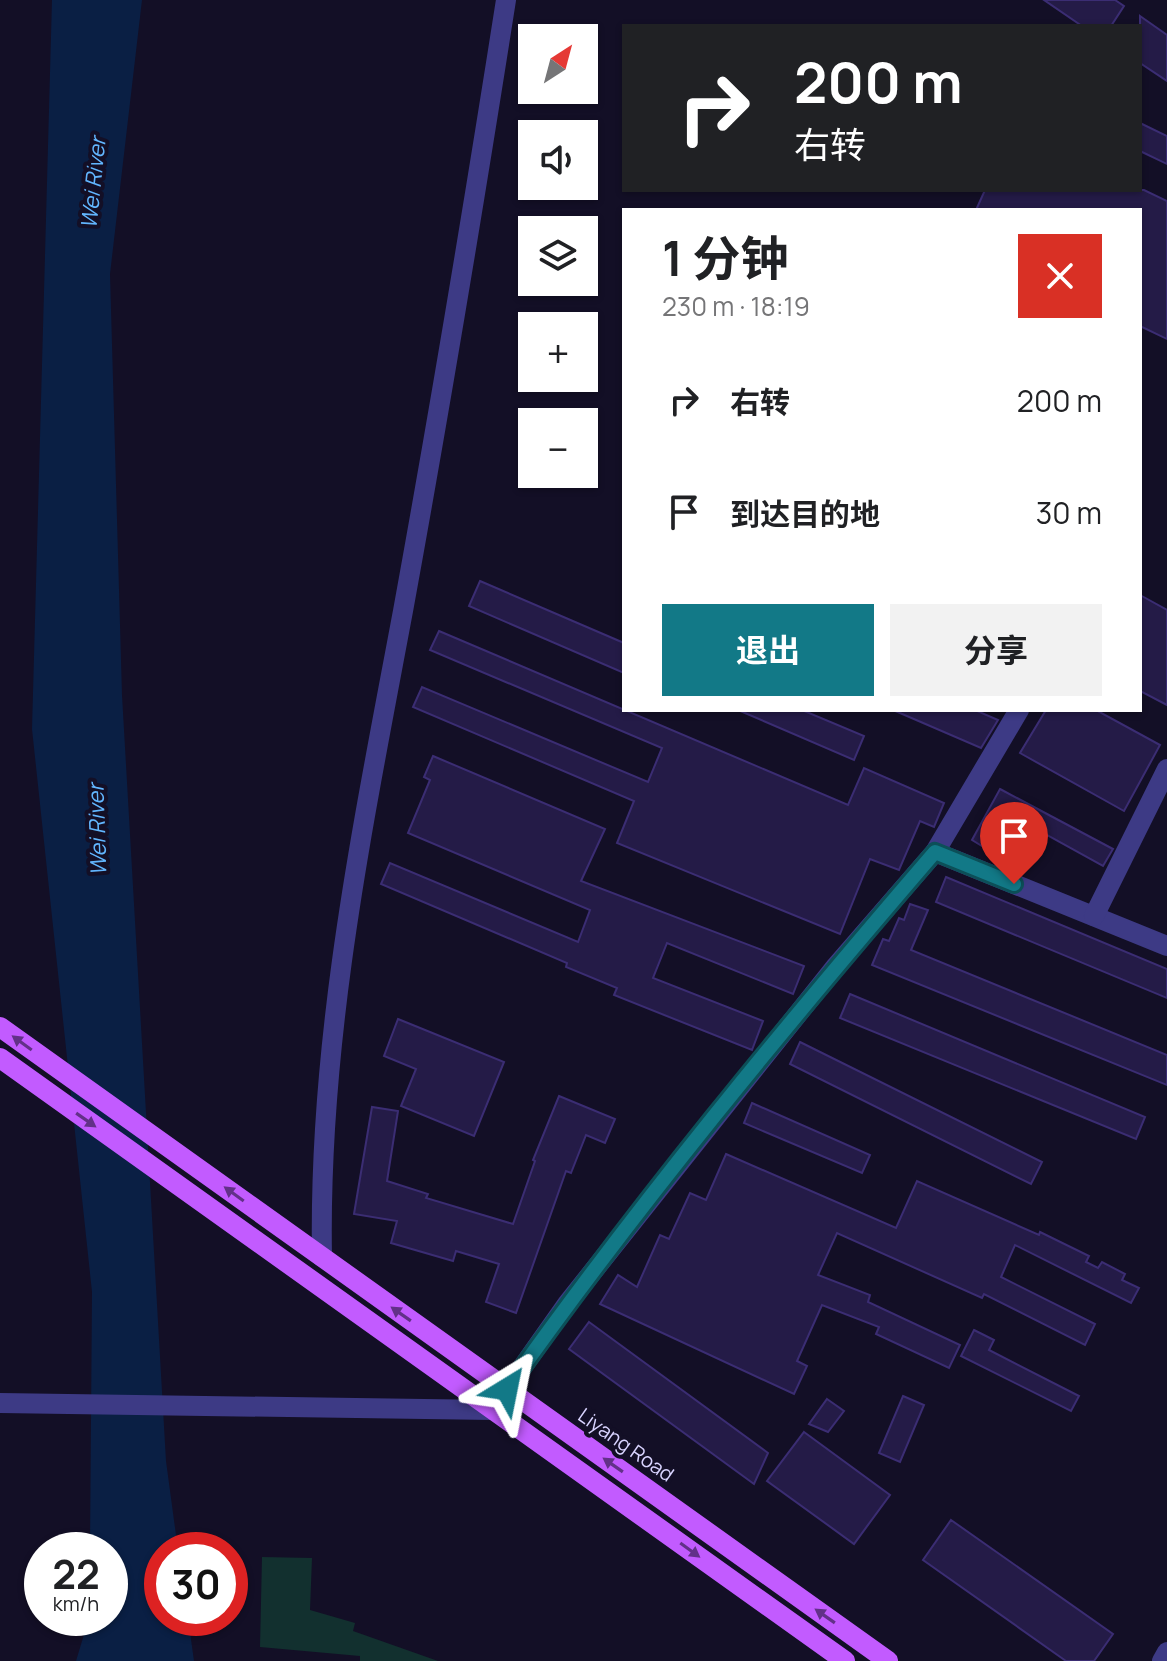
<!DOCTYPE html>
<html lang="zh">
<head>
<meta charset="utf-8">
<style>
  body { margin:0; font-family:Manrope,"Noto Sans SC",sans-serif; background:#f2f2f2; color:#202124; height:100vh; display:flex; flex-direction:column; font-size:30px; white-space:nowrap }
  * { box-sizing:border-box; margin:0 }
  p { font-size:26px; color:#757577 }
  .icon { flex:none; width:44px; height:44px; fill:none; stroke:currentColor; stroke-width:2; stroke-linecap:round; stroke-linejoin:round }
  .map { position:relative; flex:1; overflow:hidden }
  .drawer { position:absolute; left:622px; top:208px; width:520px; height:504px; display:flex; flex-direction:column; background:#fff; border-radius:0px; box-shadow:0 2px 6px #0004 }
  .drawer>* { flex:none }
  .top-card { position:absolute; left:622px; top:24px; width:520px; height:168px; border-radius:0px; box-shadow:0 2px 6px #0004; background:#202124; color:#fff; overflow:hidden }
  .needle { width:52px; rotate:36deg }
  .fabs { position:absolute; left:518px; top:24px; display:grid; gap:16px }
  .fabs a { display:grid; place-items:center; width:80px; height:80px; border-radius:0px; background:#fff; box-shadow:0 2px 6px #0004; font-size:40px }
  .speed { position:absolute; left:24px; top:1532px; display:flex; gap:16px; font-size:40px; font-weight:700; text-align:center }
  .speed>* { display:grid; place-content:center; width:104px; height:104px; border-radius:50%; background:#fff; box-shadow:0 2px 6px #0004; line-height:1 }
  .speed small { font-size:20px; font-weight:400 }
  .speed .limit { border:12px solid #d22; background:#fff; color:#111 }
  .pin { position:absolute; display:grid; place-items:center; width:68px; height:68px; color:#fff; margin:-82px -34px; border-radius:50% 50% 50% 0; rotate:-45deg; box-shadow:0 0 8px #0007 }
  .pin .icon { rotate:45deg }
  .me { position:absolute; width:88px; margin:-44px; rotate:35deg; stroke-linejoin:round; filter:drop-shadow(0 0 6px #0008) }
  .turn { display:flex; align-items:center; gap:28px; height:168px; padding:0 40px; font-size:36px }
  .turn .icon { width:104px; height:104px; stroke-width:2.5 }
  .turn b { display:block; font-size:56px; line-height:68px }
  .round { display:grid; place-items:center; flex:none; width:84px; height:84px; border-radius:0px; background:#f2f2f2 }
  .overview { display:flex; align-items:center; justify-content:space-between; height:136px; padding:0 40px }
  h1 { font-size:48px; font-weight:700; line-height:60px }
  .primary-button { display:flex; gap:16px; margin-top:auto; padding:16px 40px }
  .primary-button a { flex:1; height:92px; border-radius:0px; background:#127987; color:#fff; font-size:32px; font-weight:700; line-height:92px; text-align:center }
  .primary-button a+a { background:#f2f2f2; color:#202124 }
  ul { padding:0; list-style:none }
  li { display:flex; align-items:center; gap:24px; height:112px; padding:0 40px }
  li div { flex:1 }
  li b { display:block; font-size:30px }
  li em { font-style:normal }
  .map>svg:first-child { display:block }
  .green { fill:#12302f }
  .water { fill:#0a1f44 }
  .building { fill:#241b47; stroke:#3b2d73; stroke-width:2 }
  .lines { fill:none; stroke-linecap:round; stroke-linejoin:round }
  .street { stroke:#3d3a85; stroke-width:20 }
  .primary { stroke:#c25bff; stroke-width:20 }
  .oneway { fill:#623188 }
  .route-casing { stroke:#0c4f58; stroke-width:20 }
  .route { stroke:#127987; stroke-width:14 }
  .labels { text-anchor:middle; stroke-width:8; stroke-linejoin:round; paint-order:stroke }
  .street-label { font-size:20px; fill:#d9d4ff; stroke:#130f26 }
  .water-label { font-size:22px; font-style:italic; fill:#62b6ff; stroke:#130f26 }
</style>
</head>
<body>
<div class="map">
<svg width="1167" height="1661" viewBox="0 0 1167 1661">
  <rect width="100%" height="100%" fill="#130f26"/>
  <!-- green -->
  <polygon class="green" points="262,1557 312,1558 310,1610 355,1623 353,1631 438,1661 360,1661 360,1656 260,1647"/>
  <!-- water -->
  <polygon class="water" points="52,0 142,0 110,274 122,695 166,1461 178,1550 162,1550 162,1618 188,1618 194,1661 76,1661 89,1618 110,1618 110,1550 90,1550 92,1292 32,729"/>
  <!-- building -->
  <g class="building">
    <polygon points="1044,0 1115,0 1124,6 1111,26 1082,26"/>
    <polygon points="1140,16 1167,35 1167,81 1140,63"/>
    <polygon points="1140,123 1167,136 1167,164 1140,151"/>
    <polygon points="985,190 1144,190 1167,201 1167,339 1140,326 1140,210 976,210"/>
    <polygon points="480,581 624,643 624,673 469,606"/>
    <polygon points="1140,595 1167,610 1167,705 1140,691"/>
    <polygon points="439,631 848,805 864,768 944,803 934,827 920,821 899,870 870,859 840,934 617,843 634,801 413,707 422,687 648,782 662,748 430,650"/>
    <polygon points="738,710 802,710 864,736 854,760"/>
    <polygon points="893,710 975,710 998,720 981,748"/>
    <polygon points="1046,710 1096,710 1160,745 1124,811 1020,753"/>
    <polygon points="433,756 605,829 581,881 804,966 793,994 667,943 653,978 763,1021 752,1050 614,995 617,988 566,967 567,963 381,884 390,863 578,942 590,910 408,833 430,780 424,777"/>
    <polygon points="1000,789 1113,849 1103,866 1007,813 987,849 972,840"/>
    <polygon points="946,877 1167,969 1167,998 936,902"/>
    <polygon points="910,904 928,910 911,950 1167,1055 1167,1085 872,965 883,939 889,941 899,918 904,920"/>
    <polygon points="850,994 1145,1117 1136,1139 840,1018"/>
    <polygon points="398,1019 504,1062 474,1136 401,1106 416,1069 384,1056"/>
    <polygon points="800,1042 1042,1162 1031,1184 790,1064"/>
    <polygon points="559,1096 615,1119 605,1143 586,1135 571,1173 566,1171 516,1313 486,1302 499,1264 456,1251 453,1261 391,1243 397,1221 354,1214 372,1107 398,1111 387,1181 428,1194 426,1198 513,1224 535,1161 533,1160"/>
    <polygon points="752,1103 870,1155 862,1173 744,1123"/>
    <polygon points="726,1154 896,1228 917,1181 1039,1235 1040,1232 1089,1256 1086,1262 1098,1268 1102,1262 1125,1274 1122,1280 1139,1288 1131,1303 1015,1245 1001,1277 1095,1324 1085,1345 984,1294 982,1298 837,1233 818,1275 870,1295 868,1302 960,1345 949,1368 876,1334 879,1327 822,1305 797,1361 807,1366 794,1394 600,1304 618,1275 637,1287 660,1235 669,1239 690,1193 706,1200"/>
    <polygon points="589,1322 768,1453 754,1484 569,1349"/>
    <polygon points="974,1330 994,1340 989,1350 1079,1396 1071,1411 961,1356"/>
    <polygon points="903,1396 924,1405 900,1462 879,1453"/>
    <polygon points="827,1399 844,1411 828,1432 809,1424"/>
    <polygon points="804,1432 890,1495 854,1544 767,1481"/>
    <polygon points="951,1520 1113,1634 1094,1661 1066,1661 923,1560"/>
  </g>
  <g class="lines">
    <!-- street -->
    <g class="street">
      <polyline points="935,852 1167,946"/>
      <polyline points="1094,916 1167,769"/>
      <path d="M322 1257C318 1039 363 825 403 611 440 408 474 204 506 0"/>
      <polyline points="507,1389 567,1304 836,966 935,852 1019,710"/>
      <polyline points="0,1403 493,1410"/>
      <polyline points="1162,1661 1167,1652"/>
    </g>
    <!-- primary -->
    <g class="primary">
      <polyline points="0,1027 888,1661"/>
      <polyline points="0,1058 845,1661"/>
    </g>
  </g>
  <!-- one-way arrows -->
  <defs><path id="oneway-solid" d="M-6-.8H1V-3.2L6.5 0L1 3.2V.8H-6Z" transform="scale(2)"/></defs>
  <g class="oneway">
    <use href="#oneway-solid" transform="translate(22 1043) rotate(-144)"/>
    <use href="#oneway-solid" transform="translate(86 1120) rotate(35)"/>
    <use href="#oneway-solid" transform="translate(234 1194) rotate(-144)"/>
    <use href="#oneway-solid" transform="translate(401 1314) rotate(-145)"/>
    <use href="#oneway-solid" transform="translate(613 1465) rotate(-145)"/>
    <use href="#oneway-solid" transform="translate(690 1550) rotate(36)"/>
    <use href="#oneway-solid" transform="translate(825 1616) rotate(-145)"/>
  </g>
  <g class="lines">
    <!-- route casing -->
    <g class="route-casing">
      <path id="route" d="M507 1389C639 1203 786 1025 935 852L1014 884"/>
    </g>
    <!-- route -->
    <use href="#route" class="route"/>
  </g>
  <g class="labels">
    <!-- street labels -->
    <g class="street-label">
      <text transform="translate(626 1445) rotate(35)" y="7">Liyang Road</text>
    </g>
    <!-- water labels -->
    <g class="water-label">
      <text transform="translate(93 183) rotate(-84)" y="8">Wei River</text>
      <text transform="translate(97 830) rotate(-92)" y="8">Wei River</text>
    </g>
  </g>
</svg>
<div class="fabs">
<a><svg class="needle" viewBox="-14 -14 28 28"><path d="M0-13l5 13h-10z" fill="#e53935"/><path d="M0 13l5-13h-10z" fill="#757577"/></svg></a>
<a><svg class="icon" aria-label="sound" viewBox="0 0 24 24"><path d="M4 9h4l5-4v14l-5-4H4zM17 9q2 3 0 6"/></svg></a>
<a><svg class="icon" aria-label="layers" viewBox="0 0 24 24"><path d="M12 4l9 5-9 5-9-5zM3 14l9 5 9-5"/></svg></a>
<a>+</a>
<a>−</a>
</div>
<div class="speed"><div>22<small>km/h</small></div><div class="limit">30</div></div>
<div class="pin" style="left:1014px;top:884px;background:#d93025"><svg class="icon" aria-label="arrive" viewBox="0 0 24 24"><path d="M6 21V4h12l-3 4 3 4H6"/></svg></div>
<svg class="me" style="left:507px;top:1389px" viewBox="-20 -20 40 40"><path d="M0-17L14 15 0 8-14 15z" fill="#127987" stroke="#fff" stroke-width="4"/></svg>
<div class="top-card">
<div class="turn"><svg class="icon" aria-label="right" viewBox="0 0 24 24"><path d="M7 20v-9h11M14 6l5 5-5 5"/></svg><div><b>200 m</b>右转</div></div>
</div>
<section class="drawer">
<div class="overview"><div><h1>1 分钟</h1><p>230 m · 18:19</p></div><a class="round" style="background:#d93025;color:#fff"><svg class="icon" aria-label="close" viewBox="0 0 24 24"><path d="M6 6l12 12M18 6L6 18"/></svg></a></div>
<ul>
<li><svg class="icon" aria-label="right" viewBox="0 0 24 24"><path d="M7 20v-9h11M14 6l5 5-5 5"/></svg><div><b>右转</b></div><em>200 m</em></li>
<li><svg class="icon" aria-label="arrive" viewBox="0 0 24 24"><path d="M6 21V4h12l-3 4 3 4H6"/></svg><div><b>到达目的地</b></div><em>30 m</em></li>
</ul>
<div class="primary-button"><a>退出</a><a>分享</a></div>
</section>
</div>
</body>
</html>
